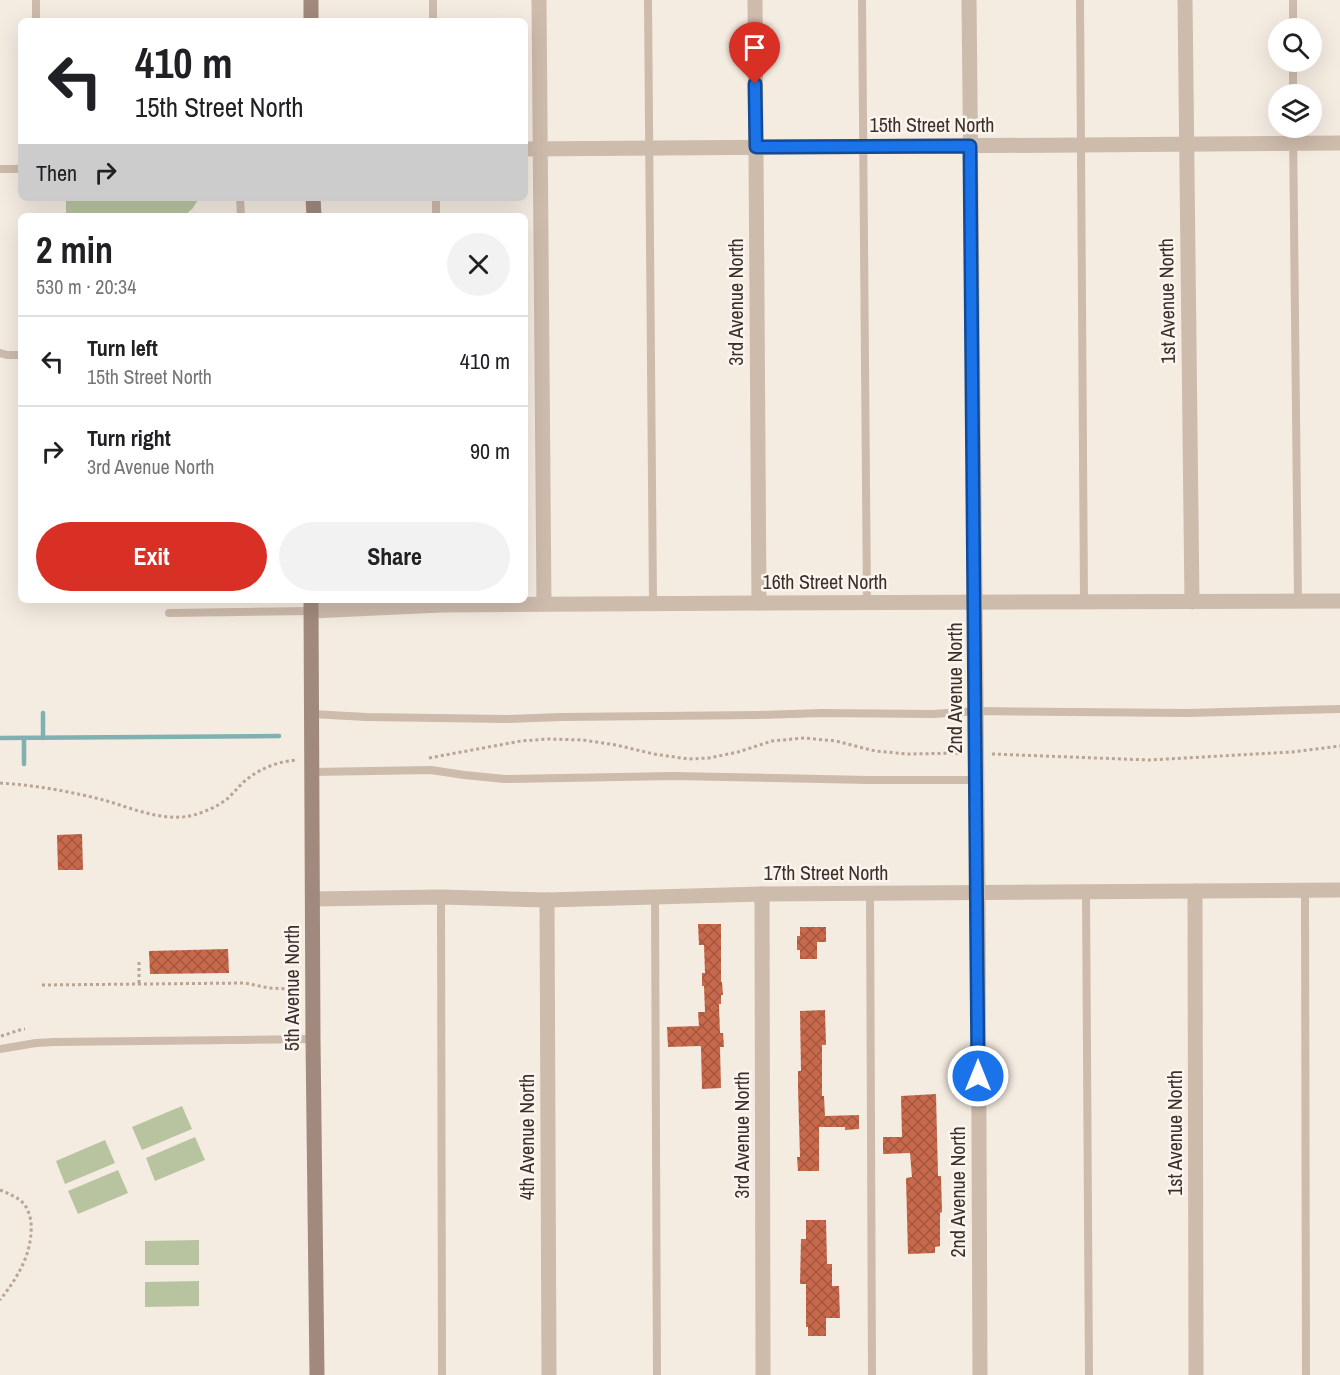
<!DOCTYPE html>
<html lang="en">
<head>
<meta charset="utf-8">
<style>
  body { margin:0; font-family:"Archivo Narrow",sans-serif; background:#f2f2f2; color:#202124; height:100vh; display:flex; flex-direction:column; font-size:22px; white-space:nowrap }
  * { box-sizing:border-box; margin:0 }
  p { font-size:20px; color:#757577 }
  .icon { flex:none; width:33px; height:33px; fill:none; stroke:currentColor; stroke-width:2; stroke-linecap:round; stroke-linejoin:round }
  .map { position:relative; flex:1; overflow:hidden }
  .side { position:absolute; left:18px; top:213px; width:510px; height:390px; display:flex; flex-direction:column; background:#fff; border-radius:9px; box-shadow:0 6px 24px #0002 }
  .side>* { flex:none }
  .banner { position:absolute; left:18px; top:18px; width:510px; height:183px; border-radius:9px; box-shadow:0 6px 24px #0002; background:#fff; color:#202124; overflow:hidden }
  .buttons { position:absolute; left:1268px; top:18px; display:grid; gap:12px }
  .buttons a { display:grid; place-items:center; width:54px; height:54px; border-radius:50%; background:#fff; box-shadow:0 6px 24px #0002; font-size:30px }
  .pin { position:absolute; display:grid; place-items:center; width:51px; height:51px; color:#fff; margin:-62px -26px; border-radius:50% 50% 50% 0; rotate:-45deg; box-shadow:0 0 6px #0007 }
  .pin .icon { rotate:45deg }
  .me { position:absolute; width:66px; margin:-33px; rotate:0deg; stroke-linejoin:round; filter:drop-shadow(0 0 4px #0008) }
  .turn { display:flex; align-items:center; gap:21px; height:126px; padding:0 18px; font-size:27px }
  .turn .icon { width:78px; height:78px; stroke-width:2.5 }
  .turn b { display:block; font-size:42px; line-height:51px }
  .then { display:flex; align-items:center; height:57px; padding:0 18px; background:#0003; gap:12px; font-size:22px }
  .round { display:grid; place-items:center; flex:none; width:63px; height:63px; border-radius:32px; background:#f2f2f2 }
  .summary { display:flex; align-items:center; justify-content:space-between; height:102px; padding:0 18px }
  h1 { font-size:36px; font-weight:700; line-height:45px }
  .cta { display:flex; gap:12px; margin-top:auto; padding:12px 18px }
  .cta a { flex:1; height:69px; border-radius:36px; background:#d93025; color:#fff; font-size:24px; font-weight:700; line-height:69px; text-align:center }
  .cta a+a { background:#f2f2f2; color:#202124 }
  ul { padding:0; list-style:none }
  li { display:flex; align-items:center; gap:18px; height:90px; padding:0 18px; border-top:2px solid #e0e0e0 }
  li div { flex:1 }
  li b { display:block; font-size:22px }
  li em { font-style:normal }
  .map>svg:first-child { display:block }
  .grass { fill:#b8c4a0 }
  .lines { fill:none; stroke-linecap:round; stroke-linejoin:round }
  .stream { stroke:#7fb0b2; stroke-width:4.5 }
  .building { fill:url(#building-cross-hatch) }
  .path { stroke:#b9a596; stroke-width:3; stroke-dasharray:3 3; stroke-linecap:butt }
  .lane { stroke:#cdbbac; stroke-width:8 }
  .street { stroke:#cdbbac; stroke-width:15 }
  .secondary { stroke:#a18a7d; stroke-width:15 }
  .route-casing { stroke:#114b97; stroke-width:15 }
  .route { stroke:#1a73e8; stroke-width:10 }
  .labels { text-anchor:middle; stroke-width:5; stroke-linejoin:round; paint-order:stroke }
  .street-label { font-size:20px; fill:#3b302b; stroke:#fbf5ee }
</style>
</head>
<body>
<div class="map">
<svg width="1340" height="1375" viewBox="0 0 1340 1375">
  <defs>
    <pattern id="building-cross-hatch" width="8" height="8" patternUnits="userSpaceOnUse" patternTransform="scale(1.5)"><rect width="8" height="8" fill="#c8694b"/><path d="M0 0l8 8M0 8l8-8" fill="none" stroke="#a4573f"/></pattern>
  </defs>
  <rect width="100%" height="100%" fill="#f4ebe1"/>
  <!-- grass -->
  <g class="grass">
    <polygon points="66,198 199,198 193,208 184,216 66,216"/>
    <polygon points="182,1106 192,1129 142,1150 132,1127"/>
    <polygon points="195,1137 205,1160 155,1181 146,1158"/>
    <polygon points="105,1140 115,1163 65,1184 56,1161"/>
    <polygon points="118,1170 128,1193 78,1214 68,1191"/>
    <polygon points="199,1240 199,1265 145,1265 145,1241"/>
    <polygon points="199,1281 199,1306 145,1307 145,1282"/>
  </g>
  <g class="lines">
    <!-- stream -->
    <g class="stream">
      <polyline points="0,738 279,736"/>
      <polyline points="43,738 43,713"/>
      <polyline points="24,764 24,738"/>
    </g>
  </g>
  <!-- building -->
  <g class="building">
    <polygon points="82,834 83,870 58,870 57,835"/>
    <polygon points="698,924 721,924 721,982 722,982 723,995 721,995 721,1004 719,1004 720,1033 723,1033 724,1047 720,1047 721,1088 702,1089 701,1047 700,1046 668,1047 667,1027 699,1026 698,1012 705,1012 704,986 702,986 702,973 705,973 704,945 699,945"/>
    <polygon points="800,927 826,927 826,942 817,942 817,959 800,959 800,950 797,950 797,936 800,936"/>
    <polygon points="228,949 229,973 150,974 149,951"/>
    <polygon points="825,1010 826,1045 822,1045 822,1096 824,1096 825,1116 859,1115 859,1129 845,1130 845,1127 819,1127 819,1171 798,1171 797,1157 800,1157 798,1088 798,1071 801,1071 800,1011"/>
    <polygon points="936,1094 938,1176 941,1176 942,1212 940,1213 940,1246 935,1247 935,1253 908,1254 906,1178 912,1177 910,1153 883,1154 883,1137 902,1137 901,1096"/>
    <polygon points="806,1220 826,1220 827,1264 832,1264 832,1286 839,1286 840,1318 826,1318 826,1336 808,1336 808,1327 806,1327 806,1284 800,1284 801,1239 806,1239"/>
  </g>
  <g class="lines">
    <!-- path -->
    <g class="path">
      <polyline points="992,754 1149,760 1292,752 1340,746"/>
      <polyline points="429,758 521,741 548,739 583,740 616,745 654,754 688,759 709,758 738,752 772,741 804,738 836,741 875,751 908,754 964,753"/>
      <path d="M0 783C34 785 67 791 100 799 130 807 162 823 194 815 205 812 218 806 227 799 235 792 241 783 250 777 263 767 281 761 297 760"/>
      <polyline points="139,962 139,984"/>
      <polyline points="42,985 245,983 269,988 292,989"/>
      <path d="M1 1036C9 1034 17 1030 25 1029"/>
      <path d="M0 1190C9 1194 18 1197 24 1204 28 1209 30 1216 31 1222 33 1253 18 1277 0 1300"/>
    </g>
    <!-- lane -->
    <g class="lane">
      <polyline points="36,0 36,21"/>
      <polyline points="433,0 433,21"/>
      <polyline points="648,0 653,603"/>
      <polyline points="862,0 867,603"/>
      <polyline points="1080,0 1084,602"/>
      <polyline points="1293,0 1293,28"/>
      <polyline points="1293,62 1293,94"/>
      <polyline points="1293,128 1298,601"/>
      <polyline points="0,169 17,169 21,167"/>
      <polyline points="240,198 241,216"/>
      <polyline points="436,198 436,216"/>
      <polyline points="0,353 7,355 21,355"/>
      <polyline points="169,613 311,611"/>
      <polyline points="312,714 366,717 506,719 562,717 759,715 821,713 933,714 976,711 1188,713 1340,709"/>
      <polyline points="312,772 431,770 464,775 505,779 674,776 868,780 977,780"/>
      <polyline points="1305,890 1306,1375"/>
      <polyline points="1086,892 1089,1375"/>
      <polyline points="870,893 872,1375"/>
      <polyline points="441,897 442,1375"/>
      <polyline points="655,897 657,1375"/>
      <polyline points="0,1049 36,1043 54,1042 313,1039"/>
    </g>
    <!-- street -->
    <g class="street">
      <polyline points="539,0 544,604"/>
      <polyline points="755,0 759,603"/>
      <polyline points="969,0 978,893 980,1375"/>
      <polyline points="1185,0 1192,602"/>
      <polyline points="525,149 1340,143"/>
      <polyline points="311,611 441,605 759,603 1340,601"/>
      <polyline points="1195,891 1196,1375"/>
      <polyline points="762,894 763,1375"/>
      <polyline points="313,899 441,897 547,900 762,894 1340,890"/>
      <polyline points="547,900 549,1375"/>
    </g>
    <!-- secondary -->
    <g class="secondary">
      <polyline points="311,0 311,21"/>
      <polyline points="313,198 314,216"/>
      <polyline points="311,600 313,1039 317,1375"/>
    </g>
  </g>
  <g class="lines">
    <!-- route casing -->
    <g class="route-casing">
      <polyline id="route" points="755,84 756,147 970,146 978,1076"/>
    </g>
    <!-- route -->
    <use href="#route" class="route"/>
  </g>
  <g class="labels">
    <!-- street labels -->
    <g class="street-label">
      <text x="932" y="132">15th Street North</text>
      <text transform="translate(1167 301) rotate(-91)" y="7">1st Avenue North</text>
      <text transform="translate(736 302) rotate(-90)" y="7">3rd Avenue North</text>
      <text x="825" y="589">16th Street North</text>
      <text transform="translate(955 688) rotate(-90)" y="7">2nd Avenue North</text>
      <text x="826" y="880">17th Street North</text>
      <text transform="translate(292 988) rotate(-90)" y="7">5th Avenue North</text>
      <text transform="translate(1175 1133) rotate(-90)" y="7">1st Avenue North</text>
      <text transform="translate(742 1135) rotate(-90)" y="7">3rd Avenue North</text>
      <text transform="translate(527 1137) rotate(-90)" y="7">4th Avenue North</text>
      <text transform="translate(958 1192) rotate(-90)" y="7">2nd Avenue North</text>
    </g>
  </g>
</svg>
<div class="buttons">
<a><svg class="icon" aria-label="search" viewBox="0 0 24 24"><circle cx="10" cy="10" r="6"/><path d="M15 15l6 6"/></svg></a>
<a><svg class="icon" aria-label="layers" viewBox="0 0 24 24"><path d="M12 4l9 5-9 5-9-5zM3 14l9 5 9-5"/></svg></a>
</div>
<div class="pin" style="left:755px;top:84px;background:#d93025"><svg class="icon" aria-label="arrive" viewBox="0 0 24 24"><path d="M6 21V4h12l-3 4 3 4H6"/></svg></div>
<svg class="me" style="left:978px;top:1076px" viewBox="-20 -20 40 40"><circle r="17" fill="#1a73e8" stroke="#fff" stroke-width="3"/><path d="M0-11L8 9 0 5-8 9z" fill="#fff"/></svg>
<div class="banner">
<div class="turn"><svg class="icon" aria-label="left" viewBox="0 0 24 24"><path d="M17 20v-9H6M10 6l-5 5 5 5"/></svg><div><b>410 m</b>15th Street North</div></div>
<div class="then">Then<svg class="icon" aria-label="right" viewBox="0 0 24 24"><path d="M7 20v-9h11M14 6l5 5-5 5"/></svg></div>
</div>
<section class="side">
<div class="summary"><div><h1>2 min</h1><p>530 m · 20:34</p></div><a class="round"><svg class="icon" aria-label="close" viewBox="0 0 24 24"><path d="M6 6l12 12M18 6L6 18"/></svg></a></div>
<ul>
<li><svg class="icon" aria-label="left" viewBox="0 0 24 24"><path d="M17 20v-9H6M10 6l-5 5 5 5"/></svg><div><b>Turn left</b><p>15th Street North</p></div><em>410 m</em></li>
<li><svg class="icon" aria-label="right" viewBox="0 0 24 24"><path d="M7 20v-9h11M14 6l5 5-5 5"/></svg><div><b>Turn right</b><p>3rd Avenue North</p></div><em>90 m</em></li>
</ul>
<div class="cta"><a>Exit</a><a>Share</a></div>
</section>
</div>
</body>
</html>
